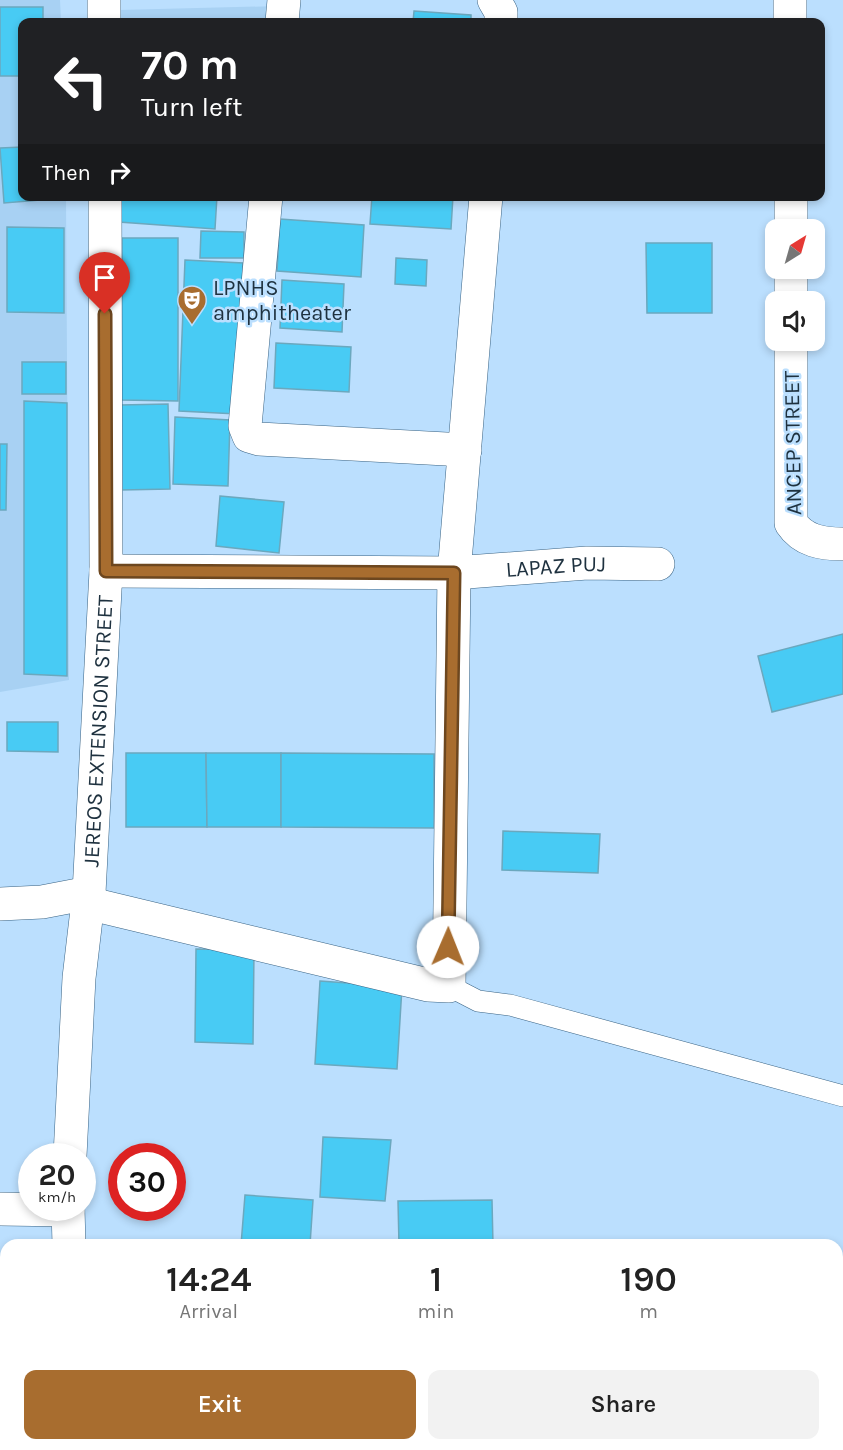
<!DOCTYPE html>
<html lang="en">
<head>
<meta charset="utf-8">
<style>
  body { margin:0; font-family:Karla,sans-serif; background:#f2f2f2; color:#222; height:100vh; display:flex; flex-direction:column; font-size:22px; white-space:nowrap }
  * { box-sizing:border-box; margin:0 }
  p { font-size:20px; color:#767676 }
  .icon { flex:none; width:33px; height:33px; fill:none; stroke:currentColor; stroke-width:2; stroke-linecap:round; stroke-linejoin:round }
  .map { position:relative; flex:1; overflow:hidden }
  .sheet { position:absolute; left:0px; top:1239px; width:843px; height:212px; display:flex; flex-direction:column; background:#fff; border-radius:18px 18px 0 0; box-shadow:0 3px 9px #0003 }
  .sheet>* { flex:none }
  .top-card { position:absolute; left:18px; top:18px; width:807px; height:183px; border-radius:12px; box-shadow:0 3px 9px #0003; background:#202124; color:#fff; overflow:hidden }
  .needle { width:39px; rotate:37deg }
  .controls { position:absolute; left:765px; top:219px; display:grid; gap:12px }
  .controls a { display:grid; place-items:center; width:60px; height:60px; border-radius:12px; background:#fff; box-shadow:0 3px 9px #0003; font-size:30px }
  .speed { position:absolute; left:18px; top:1143px; display:flex; gap:12px; font-size:30px; font-weight:700; text-align:center }
  .speed>* { display:grid; place-content:center; width:78px; height:78px; border-radius:50%; background:#fff; box-shadow:0 3px 9px #0003; line-height:1 }
  .speed small { font-size:15px; font-weight:400 }
  .speed .limit { border:9px solid #d22; background:#fff; color:#111 }
  .pin { position:absolute; display:grid; place-items:center; width:51px; height:51px; color:#fff; margin:-62px -26px; border-radius:50% 50% 50% 0; rotate:-45deg; box-shadow:0 0 6px #0007 }
  .pin .icon { rotate:45deg }
  .me { position:absolute; width:66px; margin:-33px; rotate:1deg; stroke-linejoin:round; filter:drop-shadow(0 0 4px #0008) }
  .turn { display:flex; align-items:center; gap:21px; height:126px; padding:0 24px; font-size:27px }
  .turn .icon { width:78px; height:78px; stroke-width:2.5 }
  .turn b { display:block; font-size:42px; line-height:51px }
  .then { display:flex; align-items:center; height:57px; padding:0 24px; background:#0003; gap:12px; font-size:22px }
  .eta { display:flex; justify-content:space-evenly; align-items:center; height:102px; text-align:center }
  .eta b { font-size:36px; font-weight:600; line-height:42px }
  .action { display:flex; gap:12px; margin-top:auto; padding:12px 24px }
  .action a { flex:1; height:69px; border-radius:12px; background:#a86d2f; color:#fff; font-size:24px; font-weight:600; line-height:69px; text-align:center }
  .action a+a { background:#f2f2f2; color:#222 }
  .map>svg:first-child { display:block }
  .built { fill:#a8d1f3 }
  .building { fill:#48cbf4; stroke:#6ba8be; stroke-width:1.5 }
  .lines { fill:none; stroke-linecap:round; stroke-linejoin:round }
  .lane-casing { stroke:#396384; stroke-width:22 }
  .street-casing { stroke:#396384; stroke-width:34 }
  .secondary-casing { stroke:#396384; stroke-width:34 }
  .lane { stroke:#fff; stroke-width:21 }
  .street { stroke:#fff; stroke-width:33 }
  .secondary { stroke:#fff; stroke-width:33 }
  .route-casing { stroke:#6d471f; stroke-width:15 }
  .route { stroke:#a86d2f; stroke-width:10 }
  .labels { text-anchor:middle; stroke-width:5; stroke-linejoin:round; paint-order:stroke }
  .poi-label { font-size:22px; fill:#1e313f; stroke:#bbdffe; text-anchor:start }
  .street-label { font-size:22px; fill:#1e313f; stroke:#bbdffe }
</style>
</head>
<body>
<div class="map">
<svg width="843" height="1450" viewBox="0 0 843 1450">
  <rect width="100%" height="100%" fill="#bbdffe"/>
  <!-- built -->
  <g class="built">
    <polygon points="0,0 60,0 61,22 22,22 22,196 66,197 69,680 0,692"/>
    <polygon points="279,6 278,22 119,22 119,10"/>
  </g>
  <!-- building -->
  <g class="building">
    <polygon points="0,7 43,7 43,22 22,22 22,76 0,76"/>
    <polygon points="414,11 471,15 471,22 413,22"/>
    <polygon points="132,20 194,22 132,22"/>
    <polygon points="22,147 22,196 65,198 4,203 0,148"/>
    <polygon points="121,196 217,196 215,229 119,222"/>
    <polygon points="372,196 453,196 451,229 370,224"/>
    <polygon points="280,219 364,225 361,277 277,271"/>
    <polygon points="7,227 64,228 64,313 7,312"/>
    <polygon points="201,231 244,232 244,258 200,258"/>
    <polygon points="122,238 178,238 178,401 121,400"/>
    <polygon points="646,243 712,243 712,313 647,313"/>
    <polygon points="396,258 427,260 426,286 395,284"/>
    <polygon points="185,260 243,263 237,414 179,411"/>
    <polygon points="282,280 344,284 342,332 280,328"/>
    <polygon points="276,343 351,347 349,392 274,388"/>
    <rect x="22" y="362" width="44" height="32"/>
    <polygon points="24,401 67,403 67,676 24,674"/>
    <polygon points="168,404 170,489 121,490 120,405"/>
    <polygon points="175,417 230,420 228,486 173,484"/>
    <polygon points="0,444 7,444 6,510 0,510"/>
    <polygon points="220,496 284,502 279,553 216,546"/>
    <polygon points="843,634 843,694 772,712 758,656"/>
    <polygon points="7,722 58,722 58,752 7,751"/>
    <polygon points="126,753 206,753 207,827 126,827"/>
    <polygon points="206,753 281,753 281,827 207,827"/>
    <polygon points="281,753 434,754 434,828 281,827"/>
    <polygon points="503,831 600,834 598,873 502,870"/>
    <polygon points="196,949 254,950 253,1044 195,1042"/>
    <polygon points="320,981 402,987 397,1069 315,1064"/>
    <polygon points="323,1137 391,1140 385,1201 320,1197"/>
    <polygon points="245,1195 313,1200 310,1245 241,1245"/>
    <polygon points="492,1200 493,1245 399,1245 398,1201"/>
    <polygon points="213,1444 268,1444 267,1450 213,1450"/>
    <polygon points="422,1444 464,1444 464,1450 421,1450"/>
    <polygon points="0,1445 58,1449 58,1450 0,1450"/>
  </g>
  <g class="lines">
    <!-- lane casing -->
    <g class="lane-casing">
      <polyline id="lane" points="449,986 478,1001 510,1005 843,1096"/>
    </g>
    <!-- street casing -->
    <g class="street-casing">
      <g id="street">
        <polyline points="494,0 501,12 501,22"/>
        <polyline points="790,0 790,22"/>
        <polyline points="282,22 284,0"/>
        <polyline points="266,196 245,426 249,436 259,439 465,450"/>
        <polyline points="791,196 791,230"/>
        <polyline points="791,268 791,302"/>
        <path d="M791 340V523C803 541 822 544 843 544"/>
        <path id="s1" d="M106 571 454 573 587 563 658 564"/>
        <polyline points="87,903 428,985 449,986 454,573 486,196"/>
        <polyline points="0,904 42,902 89,893"/>
        <polyline points="0,1209 68,1210"/>
        <polyline points="837,1407 843,1407"/>
      </g>
    </g>
    <!-- secondary casing -->
    <g class="secondary-casing">
      <g id="secondary">
        <polyline points="104,0 104,22"/>
        <path id="s2" d="M70 1156 79 978 89 893 106 571 105 196"/>
        <polyline points="68,1208 69,1245"/>
        <polyline points="172,1450 173,1444"/>
      </g>
    </g>
    <!-- lane -->
    <use href="#lane" class="lane"/>
    <!-- street -->
    <use href="#street" class="street"/>
    <!-- secondary -->
    <use href="#secondary" class="secondary"/>
  </g>
  <g class="lines">
    <!-- route casing -->
    <g class="route-casing">
      <polyline id="route" points="105,314 106,571 454,573 448,947"/>
    </g>
    <!-- route -->
    <use href="#route" class="route"/>
  </g>
  <!-- icons -->
  <defs>
    <g id="theatre-pin" transform="scale(1.5)"><path d="M0 17L-7.5 6A9.5 9.5 0 1 1 7.5 6Z" fill="#a86d2f" stroke="#bbdffe"/><path d="M-5-5.5Q0-4 5-5.5V0Q5 5 0 6Q-5 5-5 0ZM-3.3-2.5H-1v1.5H-3.3ZM1-2.5H3.3v1.5H1ZM-2.8 1Q0 5.5 2.8 1Z" fill="#fff"/></g>
  </defs>
  <g fill-rule="evenodd">
    <use href="#theatre-pin" x="192" y="300"/>
  </g>
  <g class="labels">
    <!-- poi labels -->
    <g class="poi-label">
      <text x="213" y="295">LPNHS<tspan x="213" dy="25">amphitheater</tspan></text>
    </g>
    <!-- street labels -->
    <g class="street-label">
      <text transform="translate(792 443) rotate(-91)" y="8">ANCEP STREET</text>
      <text dy="8" stroke="none"><textPath href="#s1" startOffset="450">LAPAZ PUJ</textPath></text>
      <text dy="8" stroke="none"><textPath href="#s2" startOffset="426">JEREOS EXTENSION STREET</textPath></text>
    </g>
  </g>
</svg>
<div class="controls">
<a><svg class="needle" viewBox="-14 -14 28 28"><path d="M0-13l5 13h-10z" fill="#e53935"/><path d="M0 13l5-13h-10z" fill="#767676"/></svg></a>
<a><svg class="icon" aria-label="sound" viewBox="0 0 24 24"><path d="M4 9h4l5-4v14l-5-4H4zM17 9q2 3 0 6"/></svg></a>
</div>
<div class="speed"><div>20<small>km/h</small></div><div class="limit">30</div></div>
<div class="pin" style="left:105px;top:314px;background:#d93025"><svg class="icon" aria-label="arrive" viewBox="0 0 24 24"><path d="M6 21V4h12l-3 4 3 4H6"/></svg></div>
<svg class="me" style="left:448px;top:947px" viewBox="-20 -20 40 40"><circle r="19" fill="#fff"/><path d="M0-13L10 11 0 6-10 11z" fill="#a86d2f"/></svg>
<div class="top-card">
<div class="turn"><svg class="icon" aria-label="left" viewBox="0 0 24 24"><path d="M17 20v-9H6M10 6l-5 5 5 5"/></svg><div><b>70 m</b>Turn left</div></div>
<div class="then">Then<svg class="icon" aria-label="right" viewBox="0 0 24 24"><path d="M7 20v-9h11M14 6l5 5-5 5"/></svg></div>
</div>
<section class="sheet">
<div class="eta">
<div><b>14:24</b><p>Arrival</p></div>
<div><b>1</b><p>min</p></div>
<div><b>190</b><p>m</p></div>
</div>
<div class="action"><a>Exit</a><a>Share</a></div>
</section>
</div>
</body>
</html>
